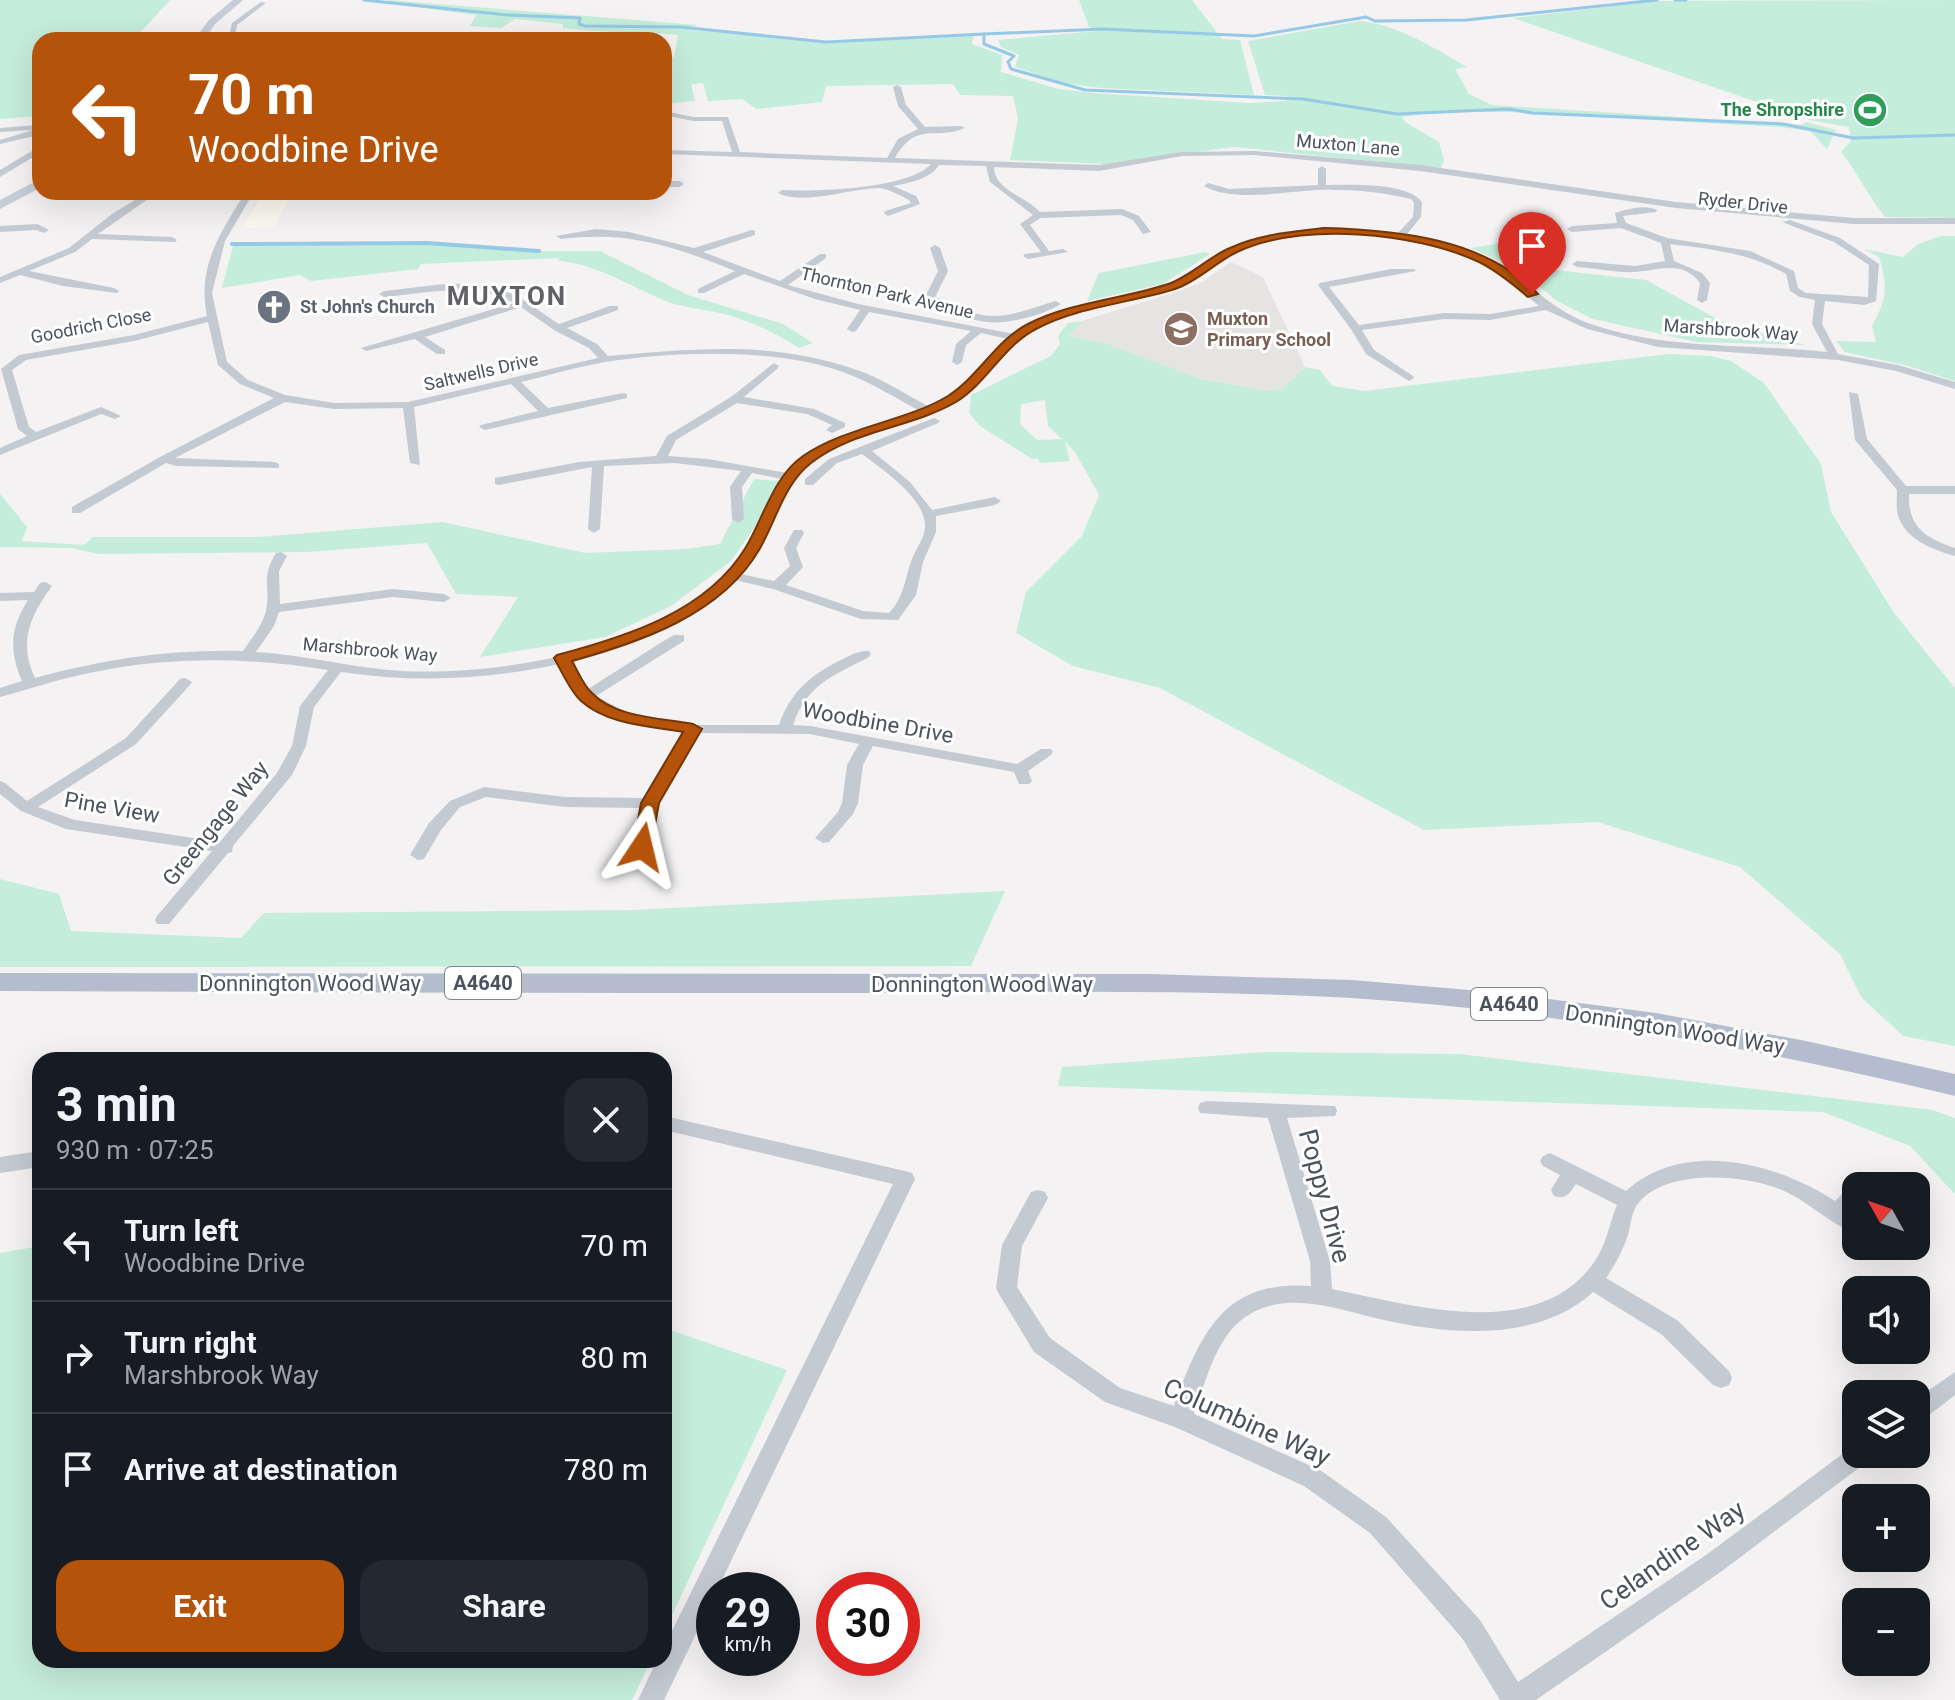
<!DOCTYPE html>
<html lang="en">
<head>
<meta charset="utf-8">
<style>
  body { margin:0; font-family:Roboto,sans-serif; background:#242831; color:#f1f3f6; height:100vh; display:flex; flex-direction:column; font-size:30px; white-space:nowrap }
  * { box-sizing:border-box; margin:0 }
  p { font-size:26px; color:#9ea1a6 }
  .icon { flex:none; width:44px; height:44px; fill:none; stroke:currentColor; stroke-width:2; stroke-linecap:round; stroke-linejoin:round }
  .map { position:relative; flex:1; overflow:hidden }
  .details { position:absolute; left:32px; top:1052px; width:640px; height:616px; display:flex; flex-direction:column; background:#171b24; border-radius:24px; box-shadow:0 8px 32px #0002 }
  .details>* { flex:none }
  .top-card { position:absolute; left:32px; top:32px; width:640px; height:168px; border-radius:24px; box-shadow:0 8px 32px #0002; background:#b45309; color:#fff; overflow:hidden }
  .needle { width:52px; rotate:310deg }
  .controls { position:absolute; left:1842px; top:1172px; display:grid; gap:16px }
  .controls a { display:grid; place-items:center; width:88px; height:88px; border-radius:16px; background:#171b24; box-shadow:0 8px 32px #0002; font-size:40px }
  .speed { position:absolute; left:696px; top:1572px; display:flex; gap:16px; font-size:40px; font-weight:700; text-align:center }
  .speed>* { display:grid; place-content:center; width:104px; height:104px; border-radius:50%; background:#171b24; box-shadow:0 8px 32px #0002; line-height:1 }
  .speed small { font-size:20px; font-weight:400 }
  .speed .limit { border:12px solid #d22; background:#fff; color:#111 }
  .pin { position:absolute; display:grid; place-items:center; width:68px; height:68px; color:#fff; margin:-82px -34px; border-radius:50% 50% 50% 0; rotate:-45deg; box-shadow:0 0 8px #0007 }
  .pin .icon { rotate:45deg }
  .me { position:absolute; width:88px; margin:-44px; rotate:10deg; stroke-linejoin:round; filter:drop-shadow(0 0 6px #0008) }
  .turn { display:flex; align-items:center; gap:28px; height:168px; padding:0 24px; font-size:36px }
  .turn .icon { width:104px; height:104px; stroke-width:2.5 }
  .turn b { display:block; font-size:56px; line-height:68px }
  .round { display:grid; place-items:center; flex:none; width:84px; height:84px; border-radius:24px; background:#242831 }
  .overview { display:flex; align-items:center; justify-content:space-between; height:136px; padding:0 24px }
  h1 { font-size:48px; font-weight:700; line-height:60px }
  .action { display:flex; gap:16px; margin-top:auto; padding:16px 24px }
  .action a { flex:1; height:92px; border-radius:24px; background:#b45309; color:#fff; font-size:32px; font-weight:700; line-height:92px; text-align:center }
  .action a+a { background:#242831; color:#f1f3f6 }
  ul { padding:0; list-style:none }
  li { display:flex; align-items:center; gap:24px; height:112px; padding:0 24px; border-top:2px solid #363941 }
  li div { flex:1 }
  li b { display:block; font-size:30px }
  li em { font-style:normal }
  .map>svg:first-child { display:block }
  .commercial { fill:#fcfaee }
  .education { fill:#e5e4e3 }
  .green { fill:#c5eddb; fill-rule:evenodd }
  .lines { fill:none; stroke-linecap:round; stroke-linejoin:round }
  .stream-far1 { stroke:#96c9e6; stroke-width:3 }
  .stream { stroke:#96c9e6; stroke-width:4 }
  .street { fill:#c4cad2; fill-rule:evenodd }
  .secondary { fill:#c6ccd8; fill-rule:evenodd }
  .primary { fill:#b4bdce; fill-rule:evenodd }
  .route { fill:#b45309; stroke:#753606; stroke-width:2 }
  .labels { text-anchor:middle; stroke-width:6; stroke-linejoin:round; paint-order:stroke }
  .far-leisure-label { font-size:18px; font-weight:bold; fill:#27864d; stroke:#fff; text-anchor:end }
  .far-street-label { font-size:18px; fill:#4b525e; stroke:#fff }
  .far-worship-label { font-size:18px; font-weight:bold; fill:#5b616d; stroke:#fff; text-anchor:start }
  .far-education-label { font-size:18px; font-weight:bold; fill:#785e54; stroke:#fff; text-anchor:start }
  .shield { fill:#fff; stroke:#81868e; stroke-width:2 }
  .shield-label { font-size:20px; font-weight:bold; fill:#4b525e }
  .street-label { font-size:22px; fill:#4b525e; stroke:#fff }
  .far-district-label { font-size:26px; font-weight:bold; letter-spacing:2px; fill:#5f6166; stroke:#fff }
  .near-street-label { font-size:26px; fill:#4b525e; stroke:#fff }
</style>
</head>
<body>
<div class="map">
<svg width="1955" height="1700" viewBox="0 0 1955 1700">
  <rect width="100%" height="100%" fill="#f4f2f2"/>
  <!-- commercial -->
  <polygon class="commercial" points="294,192 273,227 243,228 259,200 274,194"/>
  <!-- education -->
  <polygon class="education" points="1231,262 1263,277 1305,367 1283,388 1271,391 1201,379 1108,344 1069,336 1082,321 1179,291 1202,282"/>
  <!-- green -->
  <g class="green">
    <polygon points="0,0 170,0 140,33 87,36 86,40 40,40 40,116 0,119"/>
    <path d="M388 0 697 25 689 30 827 42 974 35 972 44 1002 55 1001 72 1059 89 1093 93 1249 103 1286 101 1287 96 1265 95 1248 41 1360 21C1398 25 1435 48 1467 67L1455 69 1469 94 1492 105 1802 125 1806 122 1836 130 1827 149 1810 131 1780 127 1506 112H1437L1402 117 1405 122 1439 142 1444 160 1441 168 1234 147 1107 164 1010 160 1018 119 1013 96 960 95 953 84 826 86 822 102 757 109 742 99 708 101 703 83 691 84 695 101 664 104V58L674 57 678 35C639 32 601 33 563 28V24L515 19 501 28 470 26 476 15 386 3Z"/>
    <polygon points="1079,0 1192,0 1222,39 1240,40 1254,95 1101,88 1062,83 1015,67 1019,55 1001,47 998,40 1097,31 1089,27"/>
    <path d="M1955 0V218L1885 217C1868 196 1858 173 1841 152L1851 141 1849 127 1809 120 1513 18 1656 1Z"/>
    <path d="M1941 236H1955V381L1908 366 1845 352 1836 341 1876 342 1872 326C1887 299 1888 287 1879 257L1864 249 1903 257 1918 244Z"/>
    <polygon points="1519,240 1545,269 1646,280 1728,325 1806,345 1697,342 1593,319 1557,301 1519,270 1471,248"/>
    <path d="M347 243H427L539 251H600L688 295 783 324 813 343 799 348C774 332 749 320 720 313 704 309 686 308 671 303 633 289 601 265 560 261L558 258 421 264 418 269 311 281 300 275 222 288 233 246Z"/>
    <polygon points="1205,252 1210,254 1163,284 1087,301 1099,273"/>
    <path d="M1082 321 1069 336 1108 344 1201 379 1270 391 1283 388 1305 367 1320 370 1332 386 1365 391 1668 354 1710 356 1731 361 1764 383 1821 464 1831 512 1894 613 1955 688V1046L1903 1036 1861 997 1840 954 1740 867 1598 822 1424 830 1160 688 1073 666 1016 633 1026 592 1082 536 1099 495 1076 454 1065 441 1070 461 1040 463 1038 458 1032 459 980 426 969 413 971 395 1051 356 1060 344 1058 336 1068 323ZM1045 400 1048 426 1062 439 1037 440 1020 424 1021 404Z"/>
    <polygon points="754,479 778,481 763,515 731,561 671,606 605,637 480,657 518,597 456,594 427,543 307,552 98,554 72,548 0,547 0,494 27,527 22,541 84,545 93,537 259,537 443,522 585,553 686,549 720,544"/>
    <polygon points="0,879 59,894 71,931 241,938 264,913 633,910 1005,891 971,966 0,967"/>
    <polygon points="1265,1052 1459,1054 1932,1110 1955,1118 1955,1194 1910,1146 1823,1112 1058,1086 1062,1067"/>
    <polygon points="40,1246 40,1660 651,1660 632,1700 0,1700 0,1253"/>
    <polygon points="664,1328 787,1370 664,1632"/>
  </g>
  <g class="lines">
    <!-- stream-far1 -->
    <g class="stream-far1">
      <polyline points="364,0 507,15 580,18 579,24 585,26 680,27 826,42 984,34 984,44 1014,56 1008,62 1011,69 1085,90 1303,99 1397,114 1509,109 1532,113 1783,124 1853,138 1955,135"/>
      <polyline points="1675,0 1686,0"/>
      <polyline points="984,34 1102,29 1254,36 1366,17 1375,21 1466,20 1657,0"/>
    </g>
    <!-- stream -->
    <polyline class="stream" points="232,244 427,243 539,251"/>
    <!-- street -->
    <g class="street">
      <polygon points="261,2 266,3 237,25 234,40 228,40 232,23"/>
      <path d="M897 85 901 87 906 105 925 127 961 126 965 128C935 141 917 120 895 158L1099 165 1182 152 1254 151 1420 165 1676 202 1854 218H1955V224H1854L1676 208 1420 171 1254 155 1182 156 1099 171 994 167C994 190 1027 197 1040 212L1122 209 1139 216 1151 232 1143 234 1133 220 1121 215 1040 218 1030 225 1049 251 1063 249 1068 252 1028 259 1023 256 1025 254 1041 252 1020 224 1033 215 990 182 986 166 939 165C931 179 908 183 893 186L916 196 920 204 888 216 884 213 885 211 911 203 909 200C901 196 889 189 880 188 851 188 804 206 778 193L782 190C815 192 909 189 931 164L664 154V150L732 152 722 121H693L664 115V111L693 117H728L740 152 887 158 898 139 918 129 898 106 893 87Z"/>
      <polygon points="37,125 40,126 39,135 0,144 0,140 33,130 0,132 0,128"/>
      <polygon points="37,148 40,148 40,153 0,177 0,170"/>
      <path d="M1322 166 1326 169V185C1350 185 1407 182 1422 202L1421 217 1407 234C1443 242 1478 251 1509 272 1536 289 1555 310 1585 322 1664 351 1745 343 1827 352L1812 324 1815 300 1800 297 1790 291 1786 274C1750 253 1711 249 1670 244L1674 261 1702 273 1710 283 1707 300 1702 303 1697 300 1700 283C1682 259 1658 271 1635 272 1616 273 1596 268 1577 267L1572 264 1577 261 1635 266 1665 261 1661 243 1621 228 1572 232 1567 229 1572 226 1617 223 1615 213C1628 209 1645 204 1657 210L1656 212 1623 216 1626 223 1667 238 1750 251 1794 271 1798 288 1806 293 1868 297 1869 265 1834 242 1782 222 1790 220 1840 238 1879 264 1876 301 1864 305 1825 301 1822 324 1838 354 1898 365 1955 382V389L1896 371 1838 360 1658 347 1587 329 1546 310 1490 320 1444 319 1362 330 1374 350 1413 376 1414 378 1409 381 1366 354 1351 329 1318 285 1320 283 1391 269H1414L1416 271 1329 287 1359 325 1444 313 1490 314 1539 306C1521 292 1506 276 1486 265 1425 233 1321 220 1255 244 1223 257 1197 282 1164 292 1121 306 1071 307 1031 331 1000 350 984 387 951 404 904 428 841 431 802 470 774 499 768 543 741 574L774 581 790 566 784 548 794 530H802L804 533 796 548 803 567 786 585 863 611 889 613C904 597 904 582 911 562 914 551 924 540 925 528 927 499 883 470 862 454L837 463 813 485H805V479L829 459 934 418 940 421 938 423 872 451 910 482 932 510 995 497 1001 501 995 505 936 516V532L923 562 916 595 898 620 861 619 773 589 735 580C692 625 630 647 571 662L588 689 662 642 674 635H684V641L596 696 624 711 693 725H779C790 693 809 676 839 661 849 656 858 650 869 651L871 654 869 657C833 676 807 684 793 725L810 726 1017 764 1041 749H1051L1053 752 1051 755 1028 771 1032 781 1029 784H1019L1014 772 873 746 863 765 858 803 853 814 829 842 823 843 815 838 838 812 842 803 847 765 859 744 810 734 698 733 658 803 646 870H634L632 866 641 808 565 807 486 797 460 807 441 830 424 859 418 860 410 855 429 823 450 801 484 787 565 797 645 798 684 732 615 718 580 699 559 664C486 680 415 683 341 672L314 707 306 746 292 775 233 846 232 852 228 853 169 924H157L155 920 157 916 212 851 66 829 21 811 0 794V781L5 783 27 801 126 738 180 679 185 678 192 682 190 685 136 744 38 807 75 820 220 842 277 773 292 746 300 706 328 670C248 657 170 656 89 673 59 679 30 689 0 697V688L22 681C9 651 10 628 28 600L0 601V593L34 592 40 583 45 582 52 586C30 616 18 642 35 678 103 659 172 649 243 651 252 638 262 626 266 611 271 585 260 580 276 553L281 552 287 556 279 571 280 604 393 589 444 594 451 598 444 602 393 597 279 612 274 626 256 652C305 655 353 668 402 671 505 676 665 648 735 565 756 539 764 506 782 479L752 473 742 487 744 519 738 523 732 519 730 487 741 471 675 463 604 466 600 529 594 533 588 529 592 467 499 485 495 484V478L579 462 656 456 667 436 731 397 774 363 779 366 778 368 744 397 814 409 845 423V427L832 433 826 430 832 425 807 414 737 403 676 440 668 456 708 459 787 473C820 435 873 426 918 410 896 398 875 385 853 376 785 347 676 351 605 362 577 367 549 375 521 382L548 408 623 393 627 394V398L485 430 479 427 481 425 538 411 511 384 414 407 420 465 410 463 403 408 334 409 285 402 175 458 275 462 279 464V468L176 466 166 463 80 513H72V507L160 457 274 398 240 384 218 365 208 322 134 341 26 360 12 370 29 427 36 432 101 407 121 416 115 419 101 414 0 455V448L27 436 18 429 1 369 19 355 134 335 207 316C197 268 219 234 244 195H208L204 192H259L252 195 225 241 212 293 227 362 248 380 285 395 334 403 408 402 598 358 589 348 554 330 521 307 425 337 445 350V354H437L415 339 366 351 361 348 514 303C474 281 428 293 384 297L379 294 384 291C426 287 470 276 510 293 528 301 543 314 559 324L610 306H618V310L567 328 597 344 608 356C694 349 773 340 857 370 881 378 905 394 928 406 965 389 979 365 1008 339L981 333 966 345 962 362 957 365 952 362 956 344 971 331 869 312 856 331 852 332 847 329 860 310 815 299 744 274 704 293H698V289L735 271C673 246 630 231 561 239L556 236 596 229 629 232 694 248 752 230 755 231V235L703 252 780 281 820 254H826V258L788 285 858 304 1014 334 1055 313 1168 284 1222 252 1254 239 1280 232 1330 227 1398 233 1413 217 1414 202 1411 199C1381 192 1350 189 1319 190 1286 191 1233 203 1204 186L1208 183 1229 189 1318 185V169Z"/>
      <polygon points="664,181 680,181 684,184 680,187 664,187"/>
      <polygon points="148,192 158,192 98,234 172,237 177,240 175,242 92,239 75,252 29,271 114,288 119,291 117,293 63,286 20,275 0,283 0,277 69,248 112,214"/>
      <polygon points="37,224 49,230 44,233 36,230 0,232 0,226"/>
      <path d="M935 245 940 248 948 271 935 297C951 302 966 312 982 315 1007 320 1033 307 1056 301L1061 304C1041 316 1004 326 980 321 963 318 949 307 932 303L930 307H922L921 305 938 271 930 248Z"/>
      <path d="M1849 392 1858 394 1867 439 1906 486H1955V494H1909C1908 527 1925 538 1955 548V556C1932 550 1900 537 1897 510 1896 504 1897 497 1897 490L1855 440Z"/>
      <path d="M1207 1101 1335 1106 1337 1111 1335 1116 1287 1118 1330 1261 1332 1289C1412 1305 1538 1344 1595 1261 1607 1243 1609 1224 1617 1205L1576 1184C1570 1193 1566 1200 1554 1196L1551 1190 1560 1175 1543 1166 1540 1161 1543 1156 1550 1153 1626 1191C1684 1138 1777 1163 1835 1201L1846 1190 1856 1189V1206L1851 1211 1856 1214V1233C1829 1224 1808 1201 1782 1190 1745 1174 1663 1168 1637 1205 1631 1213 1631 1225 1628 1235 1623 1250 1615 1265 1606 1278L1677 1320 1729 1371 1732 1378 1729 1385 1721 1388 1713 1385 1661 1334 1593 1292C1539 1342 1450 1335 1384 1320 1337 1310 1281 1286 1239 1322 1214 1344 1205 1384 1194 1414L1320 1470 1386 1517 1480 1620 1518 1682 1706 1555 1852 1447 1856 1445V1454H1871L1868 1461 1722 1571 1536 1700H1500L1462 1638 1370 1533 1304 1486 1175 1427 1105 1402 1034 1352 999 1294 996 1288 1002 1245 1031 1192 1038 1190 1045 1192 1048 1198 1022 1246 1017 1287 1050 1338 1120 1388 1174 1406C1200 1335 1223 1279 1311 1286L1310 1261 1268 1118 1200 1113 1198 1108 1200 1103Z"/>
      <polygon points="664,1116 905,1171 912,1173 915,1179 717,1590 714,1590 714,1597 664,1700 638,1700 657,1660 664,1660 664,1647 893,1184 664,1130"/>
      <polygon points="40,1151 40,1167 0,1173 0,1157"/>
      <polygon points="1955,1372 1955,1395 1924,1419 1916,1422 1916,1399"/>
    </g>
    <!-- secondary -->
    <g class="secondary">
      <polygon points="233,0 243,0 215,24 204,40 194,40 209,20"/>
      <polygon points="40,179 40,188 0,209 0,200"/>
    </g>
    <!-- primary -->
    <path class="primary" d="M0 973 1149 974 1352 980 1504 993 1656 1013 1806 1041 1955 1074V1096C1757 1048 1556 1011 1352 998 1171 988 990 993 809 993 539 993 270 992 0 991Z"/>
  </g>
  <!-- route -->
  <path class="route" d="M1324 228C1397 230 1484 238 1538 294L1528 297C1513 284 1497 271 1479 262 1414 232 1303 222 1237 252 1216 262 1197 282 1175 289 1130 303 1077 307 1036 329 1003 346 987 383 956 402 911 428 853 430 811 463 784 484 776 521 759 550 721 615 640 642 572 661 578 671 583 685 592 693 615 718 662 718 693 724L702 729 659 803 651 847 642 853 636 851 633 847 641 803 683 732C650 726 608 725 581 701 570 691 562 672 554 658L557 655C625 637 707 612 746 547 764 517 773 477 803 456 845 427 907 421 948 396 979 376 996 340 1028 324 1071 302 1123 299 1168 284 1190 277 1208 257 1230 248 1259 234 1293 232 1324 228Z"/>
  <!-- icons -->
  <defs>
    <g id="stadium-disc" transform="scale(1.8)"><circle r="9.5" fill="#2e9e5b" stroke="#fff"/><path d="M0-5a6.5 5 0 1 0 0 10a6.5 5 0 1 0 0-10ZM-3.5-1.8h7v3.6h-7Z" fill="#fff"/></g>
    <g id="church-disc" transform="scale(1.8)"><circle r="9.5" fill="#6b7280" stroke="#fff"/><path d="M-1.2-6h2.4v3.5h3.3v2.4h-3.3V6h-2.4V-.1h-3.3v-2.4h3.3Z" fill="#fff"/></g>
    <g id="school-disc" transform="scale(1.8)"><circle r="9.5" fill="#8d6e63" stroke="#fff"/><path d="M0-5L7-2L0 1L-7-2ZM-4 1L0 2.5L4 1V4Q0 6-4 4Z" fill="#fff"/></g>
  </defs>
  <g fill-rule="evenodd">
    <use href="#stadium-disc" x="1870" y="110"/>
    <use href="#church-disc" x="274" y="307"/>
    <use href="#school-disc" x="1181" y="329"/>
  </g>
  <g class="labels">
    <!-- far-leisure labels -->
    <g class="far-leisure-label">
      <text x="1844" y="116">The Shropshire</text>
    </g>
    <!-- far-street labels -->
    <g class="far-street-label">
      <text transform="translate(1348 145) rotate(5)" y="6">Muxton Lane</text>
      <text transform="translate(1743 203) rotate(6)" y="6">Ryder Drive</text>
      <text transform="translate(887 293) rotate(13)" y="6">Thornton Park Avenue</text>
      <text transform="translate(91 326) rotate(-11)" y="6">Goodrich Close</text>
      <text transform="translate(1731 330) rotate(4)" y="6">Marshbrook Way</text>
      <text transform="translate(481 372) rotate(-13)" y="6">Saltwells Drive</text>
      <text transform="translate(370 650) rotate(5)" y="6">Marshbrook Way</text>
    </g>
    <!-- far-worship labels -->
    <g class="far-worship-label">
      <text x="300" y="313">St John's Church</text>
    </g>
    <!-- far-education labels -->
    <g class="far-education-label">
      <text x="1207" y="325">Muxton<tspan x="1207" dy="21">Primary School</tspan></text>
    </g>
    <!-- shield labels -->
    <g class="shield">
      <rect x="445" y="967" width="76" height="32" rx="6"/>
      <rect x="1471" y="988" width="76" height="32" rx="6"/>
    </g>
    <g class="shield-label">
      <text x="483" y="990">A4640</text>
      <text x="1509" y="1011">A4640</text>
    </g>
    <!-- street labels -->
    <g class="street-label">
      <text transform="translate(878 722) rotate(10)" y="8">Woodbine Drive</text>
      <text transform="translate(112 807) rotate(10)" y="8">Pine View</text>
      <text transform="translate(215 823) rotate(-51)" y="8">Greengage Way</text>
      <text x="310" y="991">Donnington Wood Way</text>
      <text x="982" y="992">Donnington Wood Way</text>
      <text transform="translate(1675 1029) rotate(9)" y="8">Donnington Wood Way</text>
    </g>
    <!-- far-district labels -->
    <g class="far-district-label">
      <text x="507" y="305">MUXTON</text>
    </g>
    <!-- near-street labels -->
    <g class="near-street-label">
      <text transform="translate(1325 1196) rotate(75)" y="9">Poppy Drive</text>
      <text transform="translate(1247 1422) rotate(24)" y="9">Columbine Way</text>
      <text transform="translate(1672 1555) rotate(-35)" y="9">Celandine Way</text>
    </g>
  </g>
</svg>
<div class="controls">
<a><svg class="needle" viewBox="-14 -14 28 28"><path d="M0-13l5 13h-10z" fill="#e53935"/><path d="M0 13l5-13h-10z" fill="#9ea1a6"/></svg></a>
<a><svg class="icon" aria-label="sound" viewBox="0 0 24 24"><path d="M4 9h4l5-4v14l-5-4H4zM17 9q2 3 0 6"/></svg></a>
<a><svg class="icon" aria-label="layers" viewBox="0 0 24 24"><path d="M12 4l9 5-9 5-9-5zM3 14l9 5 9-5"/></svg></a>
<a>+</a>
<a>−</a>
</div>
<div class="speed"><div>29<small>km/h</small></div><div class="limit">30</div></div>
<div class="pin" style="left:1532px;top:294px;background:#d93025"><svg class="icon" aria-label="arrive" viewBox="0 0 24 24"><path d="M6 21V4h12l-3 4 3 4H6"/></svg></div>
<svg class="me" style="left:642px;top:847px" viewBox="-20 -20 40 40"><path d="M0-17L14 15 0 8-14 15z" fill="#b45309" stroke="#fff" stroke-width="4"/></svg>
<div class="top-card">
<div class="turn"><svg class="icon" aria-label="left" viewBox="0 0 24 24"><path d="M17 20v-9H6M10 6l-5 5 5 5"/></svg><div><b>70 m</b>Woodbine Drive</div></div>
</div>
<section class="details">
<div class="overview"><div><h1>3 min</h1><p>930 m · 07:25</p></div><a class="round"><svg class="icon" aria-label="close" viewBox="0 0 24 24"><path d="M6 6l12 12M18 6L6 18"/></svg></a></div>
<ul>
<li><svg class="icon" aria-label="left" viewBox="0 0 24 24"><path d="M17 20v-9H6M10 6l-5 5 5 5"/></svg><div><b>Turn left</b><p>Woodbine Drive</p></div><em>70 m</em></li>
<li><svg class="icon" aria-label="right" viewBox="0 0 24 24"><path d="M7 20v-9h11M14 6l5 5-5 5"/></svg><div><b>Turn right</b><p>Marshbrook Way</p></div><em>80 m</em></li>
<li><svg class="icon" aria-label="arrive" viewBox="0 0 24 24"><path d="M6 21V4h12l-3 4 3 4H6"/></svg><div><b>Arrive at destination</b></div><em>780 m</em></li>
</ul>
<div class="action"><a>Exit</a><a>Share</a></div>
</section>
</div>
</body>
</html>
